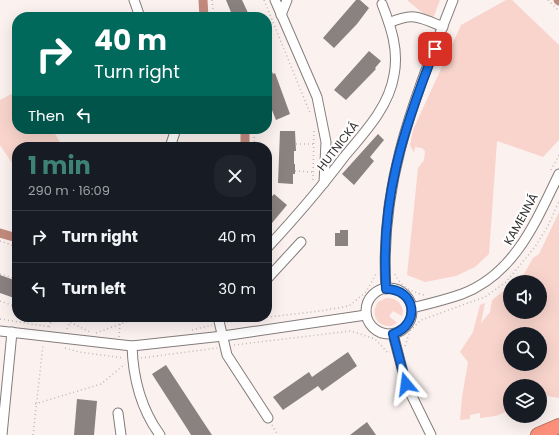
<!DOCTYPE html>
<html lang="en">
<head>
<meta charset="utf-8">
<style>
  body { margin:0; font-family:Poppins,sans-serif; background:#20242c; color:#f1f3f6; height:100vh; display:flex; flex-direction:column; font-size:15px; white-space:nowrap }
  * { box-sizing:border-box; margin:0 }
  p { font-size:13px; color:#9ea1a6 }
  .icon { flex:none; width:22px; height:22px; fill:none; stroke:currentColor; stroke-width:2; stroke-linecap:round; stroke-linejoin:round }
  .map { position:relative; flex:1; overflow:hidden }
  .side { position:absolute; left:12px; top:142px; width:260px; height:180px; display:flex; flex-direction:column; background:#171b24; border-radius:16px; box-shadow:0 4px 16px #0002 }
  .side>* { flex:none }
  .guide { position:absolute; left:12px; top:12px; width:260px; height:122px; border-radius:16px; box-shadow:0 4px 16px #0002; background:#00695c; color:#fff; overflow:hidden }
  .fabs { position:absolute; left:503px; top:275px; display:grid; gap:8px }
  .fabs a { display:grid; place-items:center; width:44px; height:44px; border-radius:50%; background:#171b24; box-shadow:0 4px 16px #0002; font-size:20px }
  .pin { position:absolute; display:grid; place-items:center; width:34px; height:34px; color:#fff; margin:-17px; border-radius:8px; box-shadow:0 2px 6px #0006 }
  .me { position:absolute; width:44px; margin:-22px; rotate:344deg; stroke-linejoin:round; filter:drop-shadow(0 0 3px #0008) }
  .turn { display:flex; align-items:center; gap:14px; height:84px; padding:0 16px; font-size:18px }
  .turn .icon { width:52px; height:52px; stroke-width:2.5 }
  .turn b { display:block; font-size:28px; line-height:34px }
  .then { display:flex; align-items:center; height:38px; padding:0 16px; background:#0003; gap:8px; font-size:15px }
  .round { display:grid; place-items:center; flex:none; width:42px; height:42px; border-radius:16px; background:#20242c }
  .summary { display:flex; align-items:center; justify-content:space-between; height:68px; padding:0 16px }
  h1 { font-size:24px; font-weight:700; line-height:30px; color:#3d8277 }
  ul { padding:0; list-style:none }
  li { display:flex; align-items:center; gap:12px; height:52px; padding:0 16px; border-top:1px solid #363941 }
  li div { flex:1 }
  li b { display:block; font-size:15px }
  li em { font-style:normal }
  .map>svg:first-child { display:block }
  .green { fill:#f8d4cc; fill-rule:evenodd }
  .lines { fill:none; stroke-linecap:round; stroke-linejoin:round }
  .canal { stroke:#c3897d; stroke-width:9 }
  .building { fill:#898280 }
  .minor-casing { stroke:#847c7b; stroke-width:11 }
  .highway-casing { stroke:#b66f60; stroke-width:16 }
  .path { stroke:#bfb7b6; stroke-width:1.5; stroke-dasharray:1 3; stroke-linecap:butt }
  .minor { stroke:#fff; stroke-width:9 }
  .highway { stroke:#fc907a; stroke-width:14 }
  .route-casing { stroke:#114b97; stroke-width:10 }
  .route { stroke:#1a73e8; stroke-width:7 }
  .labels { text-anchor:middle; stroke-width:4; stroke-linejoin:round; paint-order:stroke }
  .street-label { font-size:12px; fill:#343131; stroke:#fff }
</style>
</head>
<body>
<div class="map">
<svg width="559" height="435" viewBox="0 0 559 435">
  <rect width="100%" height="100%" fill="#fbf2f0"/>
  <!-- green -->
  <g class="green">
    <polygon points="407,0 440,0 432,21"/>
    <polygon points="506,0 512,0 559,45 559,140 543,157 497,141 489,254 475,267 456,276 425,282 407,275 418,168 424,160 425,151 422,148 415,147 414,153 410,145 413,130 461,25"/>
    <polygon points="17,91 17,129 52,129 63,147 17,147 17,168 12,163 0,145 0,100"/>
    <path d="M559 212V398L547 396 540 397V386H510V410L496 416 480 418V413L470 415V419L460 420 462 397 468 362 460 352 473 332 480 305 485 303 481 323 490 312 492 300 510 286V312H540V282H514L524 274 533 258 539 254ZM510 334H540V364H510Z"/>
    <path d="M386 298C396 298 401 302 403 311L402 316 393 311 389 316 397 323 391 326C377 327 370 314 378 302Z"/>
  </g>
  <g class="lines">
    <!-- canal -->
    <g class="canal">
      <polyline points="203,0 204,17"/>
      <polyline points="558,0 559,1"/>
      <polyline points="245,129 245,147"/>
      <polyline points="0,233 17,238"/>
    </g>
  </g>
  <!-- building -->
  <g class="building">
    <polygon points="226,0 242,0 250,17 233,17"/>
    <polygon points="356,0 360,0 369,8 357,24 334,48 323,38"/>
    <polygon points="369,51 381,61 375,68 376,69 346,100 334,90"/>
    <polygon points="267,59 273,74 275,73 290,114 276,120 267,98"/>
    <polygon points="280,131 295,131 296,151 294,151 294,164 295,164 295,174 293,174 293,184 278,183"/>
    <polygon points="378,134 384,140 370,157 374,161 354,185 342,174"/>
    <polygon points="274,194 287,205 267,229 267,202"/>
    <polygon points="340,230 348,230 348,246 335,246 335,233 340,233"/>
    <polygon points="0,275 17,281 17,299 0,293"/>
    <polygon points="348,352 357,366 322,391 318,386 283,410 273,397 309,372 312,377"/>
    <polygon points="166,365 202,420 212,435 191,435 188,430 152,374"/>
    <polygon points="77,399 97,401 94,435 74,435"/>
    <polygon points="367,422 376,435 350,435"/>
  </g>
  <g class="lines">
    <!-- minor casing -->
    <g class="minor-casing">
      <g id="minor">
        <polyline points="134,0 140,17"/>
        <polyline points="275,0 317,97 326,142 324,183"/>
        <polyline points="281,15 287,0"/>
        <path d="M389 23C413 12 420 17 443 27"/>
        <polyline points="170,147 176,129"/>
        <path d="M267 248C294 219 320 189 344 157 364 133 389 107 394 75 399 50 391 27 382 4"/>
        <polyline points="267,279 301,242"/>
        <circle cx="389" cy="311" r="23"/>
        <path d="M386 289C379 181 415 98 453 0"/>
        <path d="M412 308C428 304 445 300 462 294 515 274 536 221 559 174"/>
        <polyline points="218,317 227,355 268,418"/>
        <polyline points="0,331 132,346 223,336 366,315"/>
        <polyline points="393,334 406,384 431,435"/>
        <path d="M132 346C133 377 141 409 160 435"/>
        <polyline points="118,413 121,435"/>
        <polyline points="2,435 12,332"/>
      </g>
    </g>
    <!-- highway casing -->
    <g class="highway-casing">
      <polyline id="highway" points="538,435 559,426"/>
    </g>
    <!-- path -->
    <g class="path">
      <polyline points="212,0 214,17"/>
      <polyline points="264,0 310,113"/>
      <polyline points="548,0 559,11"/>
      <polyline points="253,129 255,147"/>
      <polyline points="296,144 314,144"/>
      <polyline points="551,170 559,155"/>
      <polyline points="295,171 313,172"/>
      <polyline points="313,180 314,130"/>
      <polyline points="0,241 17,247"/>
      <polyline points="0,274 17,279"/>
      <path d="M395 274C401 287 410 291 424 295"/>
      <polyline points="0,301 17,307"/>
      <polyline points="47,317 70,322 90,332"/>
      <polyline points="0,319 51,327"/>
      <polyline points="25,322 27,317"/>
      <polyline points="227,322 320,311 349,306 366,292 376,274 378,274"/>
      <polyline points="49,327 52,319"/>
      <polyline points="67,329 70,322"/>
      <polyline points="192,330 212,325"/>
      <polyline points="96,333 139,317"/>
      <polyline points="119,337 120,324 122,317"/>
      <polyline points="234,345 351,331 375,339 388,353 390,352"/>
      <polyline points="405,346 410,331 421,320 485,297 506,282 535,247 549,224 559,201"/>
      <polyline points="65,348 79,352 124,358"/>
      <polyline points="141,358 217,348"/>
      <polyline points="35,404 101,384 125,364"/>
      <polyline points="272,425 278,435"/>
      <polyline points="33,435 43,345"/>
    </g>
    <!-- minor -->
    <use href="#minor" class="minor"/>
    <!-- highway -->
    <use href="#highway" class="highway"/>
  </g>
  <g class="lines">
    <!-- route casing -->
    <g class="route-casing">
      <path id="route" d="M406 384 393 334C421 324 416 289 386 289 380 200 403 130 435 49"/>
    </g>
    <!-- route -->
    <use href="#route" class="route"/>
  </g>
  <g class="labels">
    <!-- street labels -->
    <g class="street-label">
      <text transform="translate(338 146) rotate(-52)" y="4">HUTNICKÁ</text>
      <text transform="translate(521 219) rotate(-61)" y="4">KAMENNÁ</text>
    </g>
  </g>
</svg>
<div class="fabs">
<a><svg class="icon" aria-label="sound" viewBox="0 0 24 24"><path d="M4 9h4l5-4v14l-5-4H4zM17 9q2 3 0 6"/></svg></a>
<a><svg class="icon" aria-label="search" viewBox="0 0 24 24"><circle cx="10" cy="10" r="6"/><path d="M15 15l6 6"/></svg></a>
<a><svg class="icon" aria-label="layers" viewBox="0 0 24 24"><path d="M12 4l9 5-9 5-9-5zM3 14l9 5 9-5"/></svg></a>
</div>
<div class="pin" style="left:435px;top:49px;background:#d93025"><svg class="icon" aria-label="arrive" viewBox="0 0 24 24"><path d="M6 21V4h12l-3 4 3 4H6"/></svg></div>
<svg class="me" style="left:406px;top:384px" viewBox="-20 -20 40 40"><path d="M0-17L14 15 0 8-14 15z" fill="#1a73e8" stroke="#fff" stroke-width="4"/></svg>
<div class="guide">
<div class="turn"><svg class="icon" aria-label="right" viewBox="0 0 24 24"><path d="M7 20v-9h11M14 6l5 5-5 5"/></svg><div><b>40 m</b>Turn right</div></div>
<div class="then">Then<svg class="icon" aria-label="left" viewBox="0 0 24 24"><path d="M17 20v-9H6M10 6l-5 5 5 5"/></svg></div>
</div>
<section class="side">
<div class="summary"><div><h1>1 min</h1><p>290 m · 16:09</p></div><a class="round"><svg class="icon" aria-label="close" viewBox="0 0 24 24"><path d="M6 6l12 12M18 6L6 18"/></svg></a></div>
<ul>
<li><svg class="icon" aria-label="right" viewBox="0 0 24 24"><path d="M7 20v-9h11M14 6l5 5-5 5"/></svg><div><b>Turn right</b></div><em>40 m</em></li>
<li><svg class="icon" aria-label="left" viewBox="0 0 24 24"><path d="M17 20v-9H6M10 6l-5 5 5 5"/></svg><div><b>Turn left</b></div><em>30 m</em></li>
</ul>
</section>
</div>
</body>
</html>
